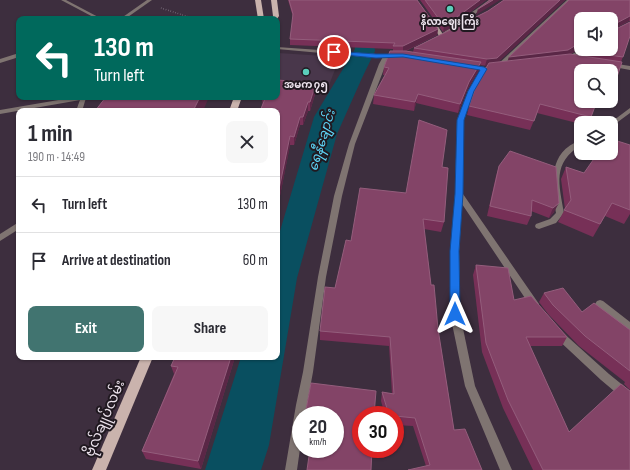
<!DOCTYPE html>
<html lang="en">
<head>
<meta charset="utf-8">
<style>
  body { margin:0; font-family:"Sofia Sans Condensed","Noto Sans Myanmar",sans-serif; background:#f7f7f7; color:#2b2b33; height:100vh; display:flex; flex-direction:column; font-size:15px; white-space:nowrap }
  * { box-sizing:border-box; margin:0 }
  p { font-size:13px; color:#7c7c81 }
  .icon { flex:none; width:22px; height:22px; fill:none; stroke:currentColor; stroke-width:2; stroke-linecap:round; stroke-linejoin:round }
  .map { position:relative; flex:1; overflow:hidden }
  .side { position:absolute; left:16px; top:108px; width:264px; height:252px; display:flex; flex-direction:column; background:#fff; border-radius:8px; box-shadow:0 1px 3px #0004 }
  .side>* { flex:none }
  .top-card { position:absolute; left:16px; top:16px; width:264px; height:84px; border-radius:8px; box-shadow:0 1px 3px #0004; background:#00695c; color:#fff; overflow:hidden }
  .controls { position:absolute; left:574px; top:12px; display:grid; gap:8px }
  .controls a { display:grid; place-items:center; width:44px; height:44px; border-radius:8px; background:#fff; box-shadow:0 1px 3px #0004; font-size:20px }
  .speed { position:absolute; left:292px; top:406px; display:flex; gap:8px; font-size:20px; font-weight:700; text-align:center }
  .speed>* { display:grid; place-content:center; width:52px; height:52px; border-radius:50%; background:#fff; box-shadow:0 1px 3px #0004; line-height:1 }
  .speed small { font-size:10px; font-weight:400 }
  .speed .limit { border:6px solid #d22; background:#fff; color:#111 }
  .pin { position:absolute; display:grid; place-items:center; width:34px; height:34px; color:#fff; margin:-17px; border:2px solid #fff; border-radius:50%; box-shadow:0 1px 4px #0007 }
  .me { position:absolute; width:44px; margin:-22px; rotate:0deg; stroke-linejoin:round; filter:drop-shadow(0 0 3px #0008) }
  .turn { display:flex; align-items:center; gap:14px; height:84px; padding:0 12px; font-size:18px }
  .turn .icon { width:52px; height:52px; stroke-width:2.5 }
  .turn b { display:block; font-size:28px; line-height:34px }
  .round { display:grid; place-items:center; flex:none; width:42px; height:42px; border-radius:8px; background:#f7f7f7 }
  .summary { display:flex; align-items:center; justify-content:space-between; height:68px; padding:0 12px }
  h1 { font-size:24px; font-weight:700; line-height:30px }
  .cta { display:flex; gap:8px; margin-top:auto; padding:8px 12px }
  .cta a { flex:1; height:46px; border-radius:8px; background:#417470; color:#fff; font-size:16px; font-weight:700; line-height:46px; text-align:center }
  .cta a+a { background:#f7f7f7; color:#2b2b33 }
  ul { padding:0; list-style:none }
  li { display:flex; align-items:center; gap:12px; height:56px; padding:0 12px; border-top:1px solid #e1e1e2 }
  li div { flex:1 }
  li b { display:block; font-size:15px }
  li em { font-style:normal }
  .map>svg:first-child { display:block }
  .built { fill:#49374b }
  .water { fill:#094f60 }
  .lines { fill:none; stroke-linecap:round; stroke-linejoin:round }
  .path { stroke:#928693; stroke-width:1.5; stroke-dasharray:0.5 2; stroke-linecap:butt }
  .service { fill:#7f7471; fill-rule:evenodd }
  .minor { fill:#7f7471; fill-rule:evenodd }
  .tertiary { fill:#7f7471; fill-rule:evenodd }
  .secondary { fill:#aa9893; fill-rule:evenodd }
  .primary { fill:#cab3ad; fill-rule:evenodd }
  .wall { fill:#773057; fill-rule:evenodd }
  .shaded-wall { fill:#5a2746 }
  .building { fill:#834467; stroke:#945d7c }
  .route { fill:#1a73e8; stroke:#114b97 }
  .poi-dot { fill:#5bcebb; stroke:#201920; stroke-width:1.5 }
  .labels { text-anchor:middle; stroke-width:4; stroke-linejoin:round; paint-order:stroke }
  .far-poi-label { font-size:10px; font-weight:bold; fill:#ece3ed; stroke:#201920 }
  .water-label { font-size:13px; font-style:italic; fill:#5ed4f6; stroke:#201920 }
  .near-street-label { font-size:14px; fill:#ece3ed; stroke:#201920 }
</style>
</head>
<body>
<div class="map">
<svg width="630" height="470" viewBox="0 0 630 470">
  <rect width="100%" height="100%" fill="#3d2e3e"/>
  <!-- built -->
  <polygon class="built" points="278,53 340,57 327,90 277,87 277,56"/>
  <!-- water -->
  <polygon class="water" points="373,35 375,51 362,78 337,134 297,278 269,445 261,470 205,470 241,357 277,357 277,241 314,117 355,49 353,36"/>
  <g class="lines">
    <!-- path -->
    <polyline class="path" points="161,8 195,19"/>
    <!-- service -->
    <g class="service">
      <polygon points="61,0 66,0 102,19 97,19"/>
      <polygon points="147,0 152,0 125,19 120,19"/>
      <polygon points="19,53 19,57 0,63 0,59"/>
      <polygon points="76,97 89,97 86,99 0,114 0,110"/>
    </g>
    <!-- minor -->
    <g class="minor">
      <polygon points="567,0 571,0 501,67 497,67 497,65"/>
      <polygon points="581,49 587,49 569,60 564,59"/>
      <polygon points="384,55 389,56 355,144 342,196 326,277 313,372 305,415 301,415 301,442 297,470 285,470 296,405 303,372 318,277 334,196 349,144 379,64"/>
      <polygon points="611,63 630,66 630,70 609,66 609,64"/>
      <polygon points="492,65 495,67 494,68 486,70 474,91 463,120 463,194 539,304 537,307 534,308 531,307 462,204 459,251 460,314 475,386 512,470 500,470 465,386 450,314 451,251 455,194 457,120 468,91 481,69"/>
      <polygon points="81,97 86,98 82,111 76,111"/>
      <polygon points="630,108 630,113 611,127 611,123 610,123"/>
      <path d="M581 140V145C552 163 559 184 564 213L556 223 539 229 536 228 535 226 536 224 550 219 556 213C552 185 547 152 581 140Z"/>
      <polygon points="19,222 19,229 0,241 0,234"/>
      <polygon points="600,300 603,301 630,322 630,331 627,330 597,307 595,304 597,301"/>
      <polygon points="557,329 560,330 609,374 630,391 630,402 626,401 601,380 554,336 552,333 554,330"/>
    </g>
    <!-- tertiary -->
    <g class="tertiary">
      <polygon points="489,0 494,0 444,37 440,37 440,35"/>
      <polygon points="277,47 376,54 398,54 401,56 398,58 376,58 277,49"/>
    </g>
    <!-- secondary -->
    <g class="secondary">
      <polygon points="430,20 434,20 444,36 434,41 432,40 432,39 439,36 430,21"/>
      <polygon points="469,64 486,68 487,69 484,71 467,67 466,66"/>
    </g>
    <!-- primary -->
    <g class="primary">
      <polygon points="255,0 261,0 264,19 258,19"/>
      <polygon points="271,0 277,0 279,16 277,19 271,19 273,16"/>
      <polygon points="234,97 242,97 237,111 229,111"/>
      <polygon points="141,357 153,357 106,470 92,470"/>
    </g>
  </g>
  <!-- wall -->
  <g class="wall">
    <path d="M288 0H417L438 29 437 35 406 51 413 52 414 48 488 11 504 0H565L498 62 508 61 509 57 569 0H630V21H629L612 30H614L630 22V36L621 62H622L614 86 611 92V71H581V101H597L588 123H581V124L537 113 530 130 467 115 469 106 477 83 488 66 480 65 479 70 467 90 458 113 416 103 414 111 373 104 374 95 385 75H383L384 67 390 51H393V49L290 45V39L293 17ZM581 19H611V49H582L579 51 577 55H569L581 48Z"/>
    <polygon points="420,0 486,0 457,22 457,25 443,32"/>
    <polygon points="316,83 316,91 310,111 308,111 303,125 300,125 294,145 290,145 278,206 277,211 278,220 262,99"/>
    <polygon points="630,145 630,214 624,224 605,216 593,237 558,222 565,209 561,179 566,167 584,173"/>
    <polygon points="499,166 556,167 554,212 549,218 531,211 531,216 527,225 487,216 496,176"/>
    <polygon points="442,167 444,222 441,232 424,229 431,285 454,430 482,470 426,466 413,426 395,425 395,415 385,415 381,401 382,392 392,394 389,346 320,340 320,331 335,288 351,241 406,193"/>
    <polygon points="476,265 514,300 567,337 562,346 530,346 569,432 630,470 533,470 503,408 482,352 473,275"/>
    <polygon points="544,293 582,312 630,330 630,390 624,384 625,382 579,346 548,314 539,302"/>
    <polygon points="235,357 201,469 146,459 142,451 174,374 171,366"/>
  </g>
  <!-- shaded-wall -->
  <g class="shaded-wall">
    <polygon points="480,0 486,0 457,22 457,25 443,32 444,26"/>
    <polygon points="493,0 500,0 476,15 478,9"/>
    <polygon points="560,0 565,0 495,65 485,66 487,59"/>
    <polygon points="630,16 629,21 611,30 613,25"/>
    <polygon points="438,29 437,35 403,52 403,46"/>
    <polygon points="581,42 580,48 566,57 507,63 509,57"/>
    <polygon points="481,62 479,70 467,90 458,113 460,104 469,82"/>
    <polygon points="316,83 316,91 310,111 310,102"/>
    <polygon points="418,94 416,103 414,111 415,102"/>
    <polygon points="200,97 209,97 203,111 193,111"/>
    <polygon points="308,102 308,111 303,125 303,117"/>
    <polygon points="300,117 300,125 294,145 294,137"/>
    <polygon points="290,136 290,145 278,206 277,211 278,220 277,225 277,197"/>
    <polygon points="559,203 554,212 549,218 553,208"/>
    <polygon points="231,357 235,357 201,469 198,461"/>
  </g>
  <!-- building -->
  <g class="building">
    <polygon points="289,0 417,0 438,29 403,46 393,46 395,43 290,39 293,14"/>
    <polygon points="425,0 480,0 457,17 458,19 444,26"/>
    <polygon points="490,0 493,0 478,9"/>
    <polygon points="504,0 560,0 497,58 487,59 414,48 488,11"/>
    <polygon points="569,0 630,0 630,16 613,25 612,30 614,30 630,22 630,36 623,57 579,51 582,49 611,49 611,19 581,19 581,42 568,50 509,57"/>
    <polygon points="390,51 405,51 481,62 469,82 460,104 418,94 415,102 374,95 389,68 384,67"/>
    <polygon points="570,54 622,62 614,86 611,85 611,71 581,71 581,101 597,101 591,117 540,104 534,121 469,106 477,83 489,63"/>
    <polygon points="277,80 316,83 310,102 308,102 303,117 300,117 294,137 290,136 277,199 277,111 260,111 265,99 262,99 263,97 277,97"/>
    <polygon points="106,97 200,97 193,111 95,111"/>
    <polygon points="419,120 447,130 442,167 448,168 444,222 423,219 431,285 434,285 438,329 454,430 465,429 482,470 408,470 430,465 415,418 395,416 395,415 389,415 382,392 394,394 390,337 320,331 325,287 335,288 346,240 351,241 360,188 406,193"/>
    <polygon points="611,139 630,145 630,210 612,203 600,224 564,210 571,200 566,167 584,173 598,153 611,153"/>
    <polygon points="510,151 556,167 559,203 553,208 532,200 531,216 490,206 499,166"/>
    <polygon points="476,265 508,268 514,300 531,296 567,337 526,337 569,432 621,384 630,391 630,470 543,470 508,400 486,343"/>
    <polygon points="563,288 582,312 594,303 630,330 630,371 585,336 553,305 544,293"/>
    <polygon points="175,357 231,357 198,461 142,451 178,367 171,366"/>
    <polygon points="311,383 376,391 374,415 361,415 361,449 372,449 371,470 307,470 310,449 335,449 335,415 305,415"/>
  </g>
  <!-- route -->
  <polygon class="route" points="332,51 376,54 403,54 484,67 487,69 474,91 464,120 463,194 459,251 460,314 459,317 455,318 451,317 450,314 450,251 455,194 457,120 468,91 480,70 403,57 376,58 334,54 332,54"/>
  <!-- markers -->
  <g class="poi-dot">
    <circle cx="450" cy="9" r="4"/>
    <circle cx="306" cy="72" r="4"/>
  </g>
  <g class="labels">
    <!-- far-poi labels -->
    <g class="far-poi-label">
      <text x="450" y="25">နီလာ‌ဈေးကြီး</text>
      <text x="306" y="88">အမက ၇၅</text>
    </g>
    <!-- water labels -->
    <g class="water-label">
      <text transform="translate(321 140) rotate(-73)" y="5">ရေနီချောင်း</text>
    </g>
    <!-- near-street labels -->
    <g class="near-street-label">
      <text transform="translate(104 418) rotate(-67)" y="5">ဗိုလ်‌ချုပ်‌လမ်း</text>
    </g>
  </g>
</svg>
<div class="controls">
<a><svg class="icon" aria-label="sound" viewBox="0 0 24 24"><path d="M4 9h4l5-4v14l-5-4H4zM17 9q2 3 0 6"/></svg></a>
<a><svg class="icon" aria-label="search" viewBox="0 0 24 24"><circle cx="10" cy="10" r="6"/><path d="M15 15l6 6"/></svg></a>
<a><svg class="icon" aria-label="layers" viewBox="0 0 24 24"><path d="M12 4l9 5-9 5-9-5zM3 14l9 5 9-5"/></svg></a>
</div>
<div class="speed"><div>20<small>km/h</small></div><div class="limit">30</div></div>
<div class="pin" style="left:334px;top:52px;background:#d93025"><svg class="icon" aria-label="arrive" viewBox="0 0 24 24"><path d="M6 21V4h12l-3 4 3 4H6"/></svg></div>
<svg class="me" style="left:455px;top:314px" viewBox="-20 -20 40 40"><path d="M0-17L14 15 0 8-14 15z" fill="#1a73e8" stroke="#fff" stroke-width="4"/></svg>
<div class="top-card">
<div class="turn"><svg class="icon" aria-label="left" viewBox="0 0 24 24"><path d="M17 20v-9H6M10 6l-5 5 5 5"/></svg><div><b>130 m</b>Turn left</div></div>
</div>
<section class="side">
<div class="summary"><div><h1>1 min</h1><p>190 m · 14:49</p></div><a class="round"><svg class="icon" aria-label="close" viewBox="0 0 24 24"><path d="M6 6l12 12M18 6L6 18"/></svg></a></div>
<ul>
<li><svg class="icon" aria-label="left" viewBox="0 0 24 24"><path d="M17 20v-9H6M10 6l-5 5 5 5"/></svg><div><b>Turn left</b></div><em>130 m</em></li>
<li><svg class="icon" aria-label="arrive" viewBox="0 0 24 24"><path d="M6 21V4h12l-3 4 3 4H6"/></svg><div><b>Arrive at destination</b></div><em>60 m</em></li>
</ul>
<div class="cta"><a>Exit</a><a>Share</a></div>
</section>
</div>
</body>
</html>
